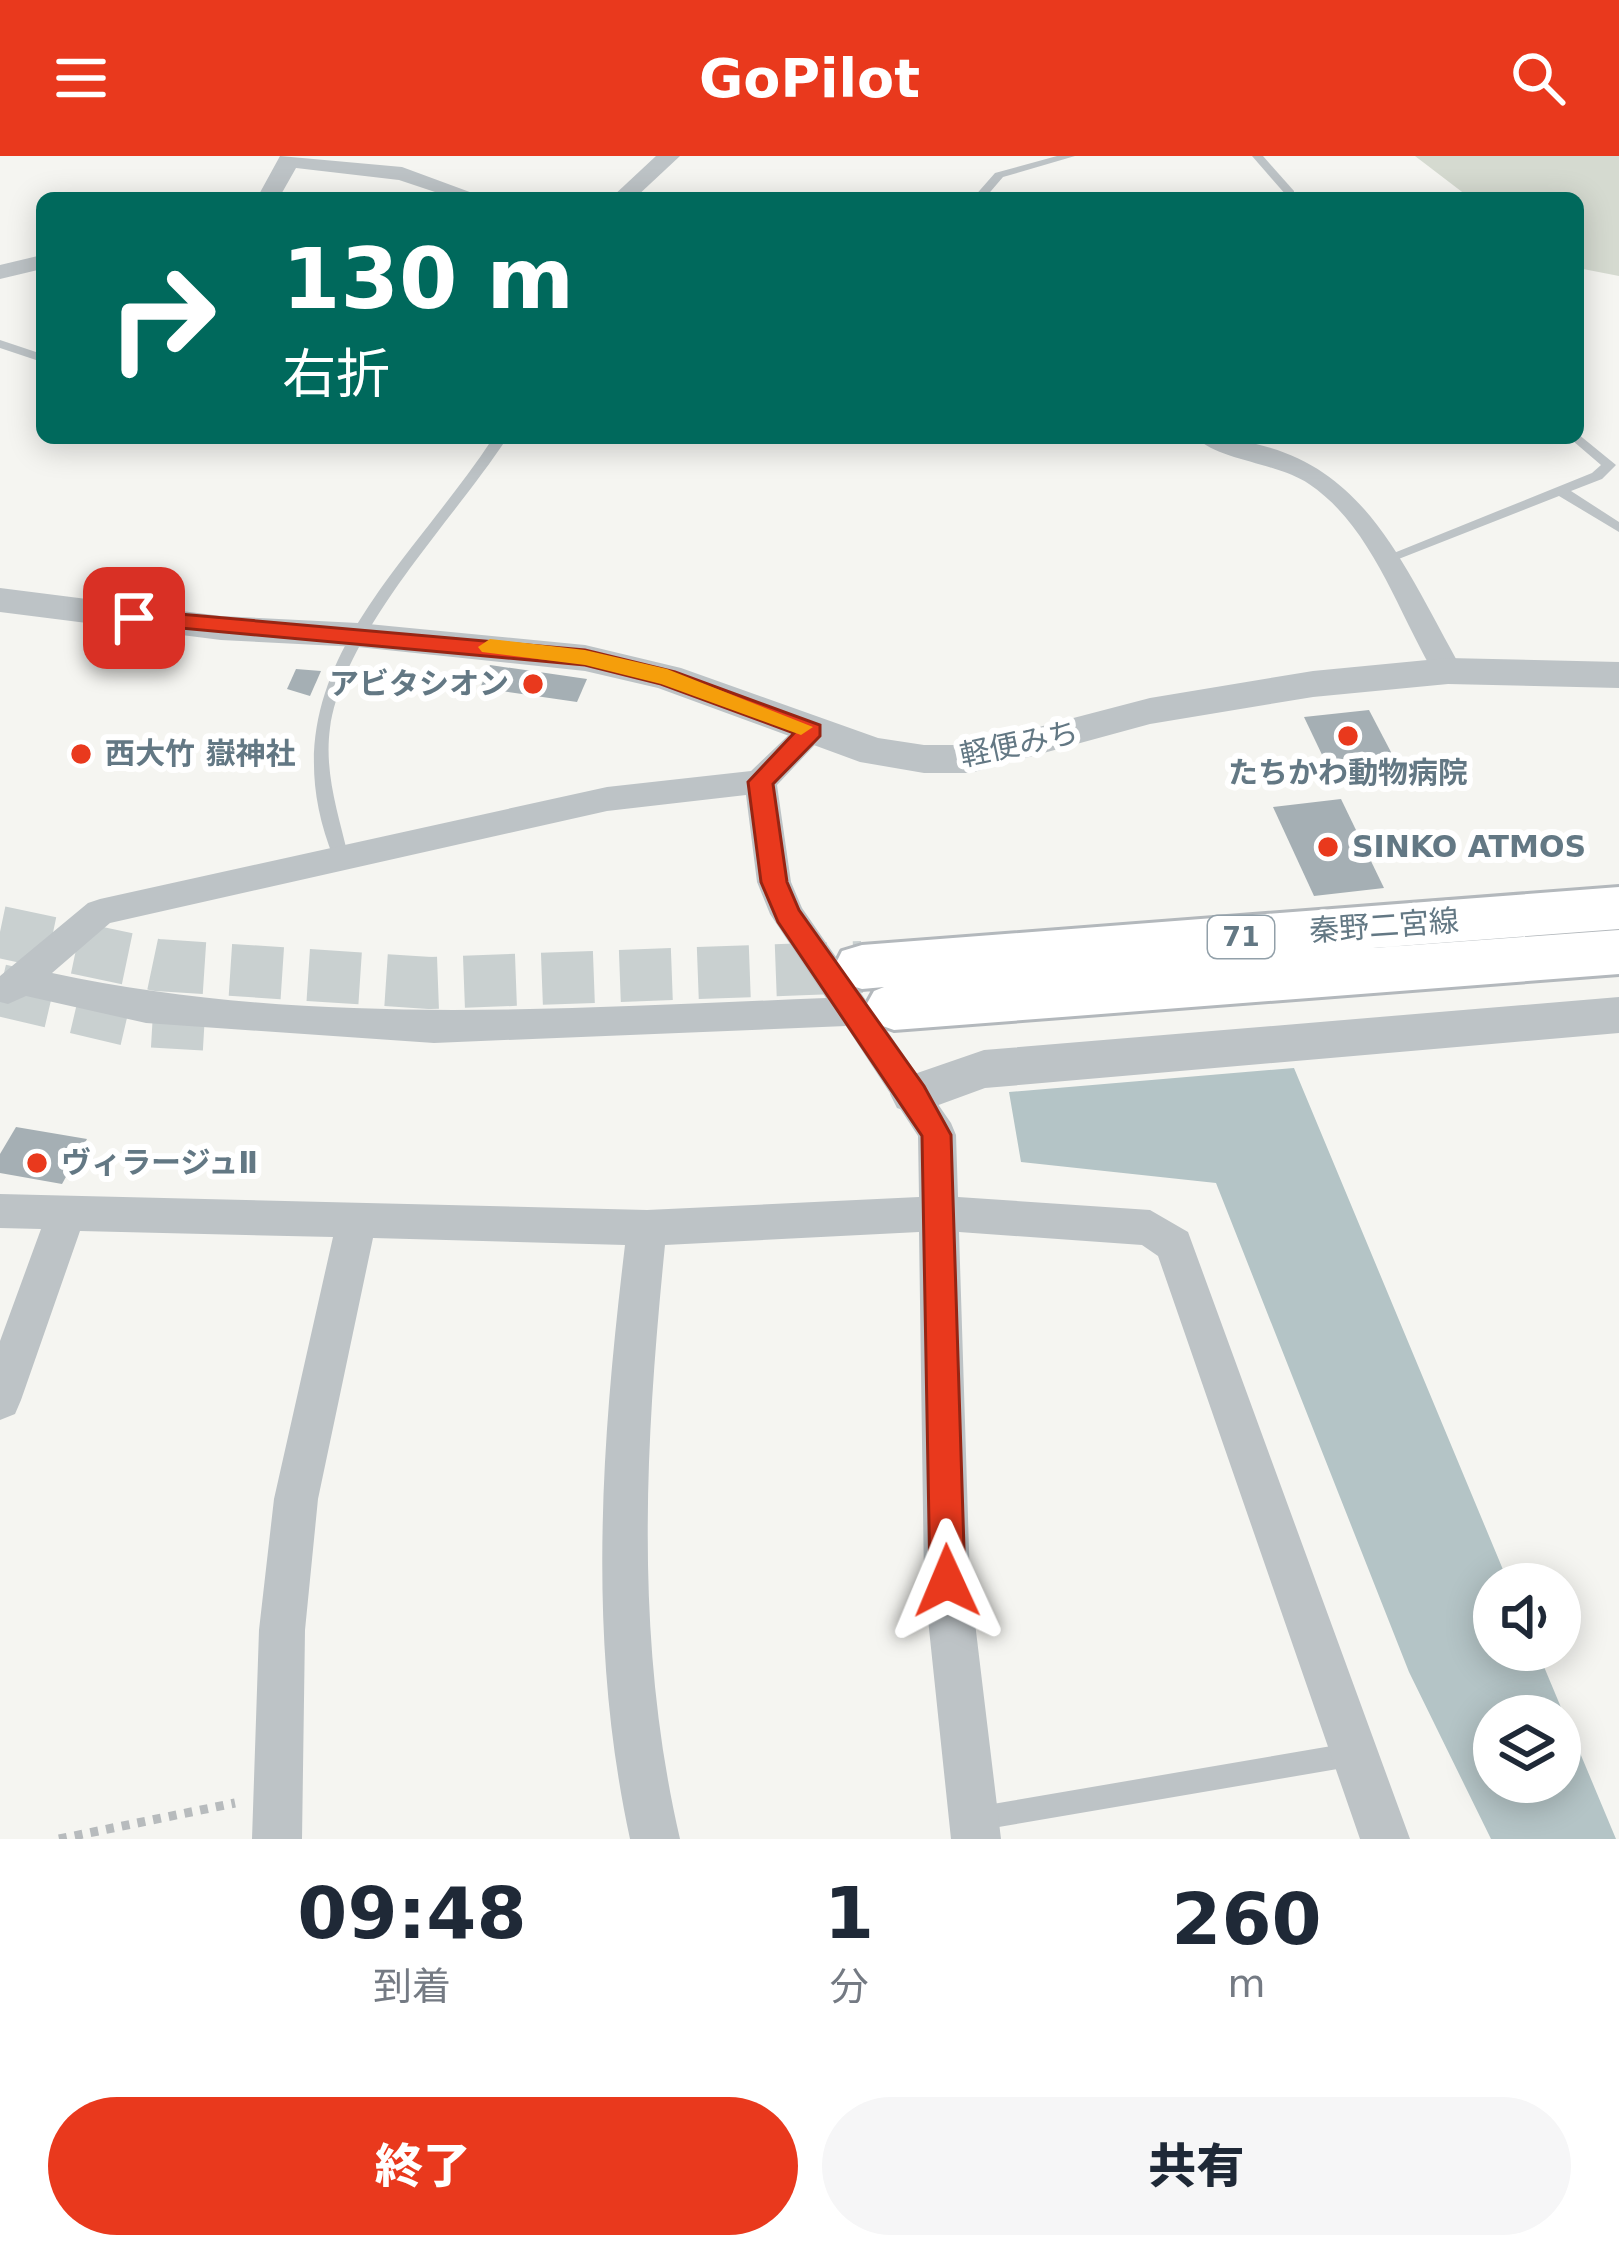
<!DOCTYPE html>
<html lang="ja">
<head>
<meta charset="utf-8">
<style>
  body { margin:0; font-family:"DejaVu Sans","Noto Sans JP",sans-serif; background:#f6f6f7; color:#1f2937; height:100vh; display:flex; flex-direction:column; font-size:45px; white-space:nowrap }
  * { box-sizing:border-box; margin:0 }
  p { font-size:39px; color:#747a83 }
  .icon { flex:none; width:66px; height:66px; fill:none; stroke:currentColor; stroke-width:2; stroke-linecap:round; stroke-linejoin:round }
  .map { position:relative; height:1683px; overflow:hidden }
  .details { display:flex; flex-direction:column; background:#fff; flex:1 }
  .details>* { flex:none }
  .hud { position:absolute; left:36px; top:36px; width:1548px; height:252px; border-radius:18px; box-shadow:0 6px 30px #0003; background:#00695c; color:#fff; overflow:hidden }
  .tools { position:absolute; left:1473px; top:1407px; display:grid; gap:24px }
  .tools a { display:grid; place-items:center; width:108px; height:108px; border-radius:50%; background:#fff; box-shadow:0 6px 30px #0003; font-size:60px }
  .pin { position:absolute; display:grid; place-items:center; width:102px; height:102px; color:#fff; margin:-51px; border-radius:24px; box-shadow:0 6px 18px #0006 }
  .me { position:absolute; width:132px; margin:-66px; rotate:359deg; stroke-linejoin:round; filter:drop-shadow(0 0 9px #0008) }
  .turn { display:flex; align-items:center; gap:42px; height:252px; padding:0 48px; font-size:54px }
  .turn .icon { width:156px; height:156px; stroke-width:2.5 }
  .turn b { display:block; font-size:84px; line-height:102px }
  .eta { display:flex; justify-content:space-evenly; align-items:center; height:204px; text-align:center }
  .eta b { font-size:72px; font-weight:800; line-height:84px }
  .primary-button { display:flex; gap:24px; margin-top:auto; padding:24px 48px }
  .primary-button a { flex:1; height:138px; border-radius:72px; background:#e9391d; color:#fff; font-size:48px; font-weight:800; line-height:138px; text-align:center }
  .primary-button a+a { background:#f6f6f7; color:#1f2937 }
  header { display:flex; justify-content:space-between; align-items:center; height:156px; padding:0 48px; background:#e9391d; color:#fff; font-size:54px; font-weight:800 }
  .map>svg:first-child { display:block }
  .green { fill:#d5dad0 }
  .water { fill:#b4c4c6; fill-rule:evenodd }
  .building { fill:#a5afb4 }
  .lines { fill:none; stroke-linecap:round; stroke-linejoin:round }
  .primary-tunnel { stroke:#c9d0d0; stroke-width:52; stroke-dasharray:52 26; stroke-linecap:butt }
  .primary-casing { stroke:#b3b8bc; stroke-width:6 }
  .path { stroke:#b7bbbd; stroke-width:9; stroke-dasharray:8 8; stroke-linecap:butt }
  .service { fill:#bdc3c6; fill-rule:evenodd }
  .minor { fill:#bdc3c6; fill-rule:evenodd }
  .tertiary { fill:#bdc3c6; fill-rule:evenodd }
  .primary { fill:#fff; fill-rule:evenodd }
  .route { fill:#e9391d; stroke:#972513; stroke-width:3 }
  .slow { fill:#f59e0b }
  .poi-dot { fill:#e9391d; stroke:#fff; stroke-width:4.5 }
  .labels { text-anchor:middle; stroke-width:12; stroke-linejoin:round; paint-order:stroke }
  .shield { fill:#fff; stroke:#92a0a9; stroke-width:3 }
  .shield-label { font-size:27px; font-weight:bold; fill:#637884 }
  .poi-label { font-size:30px; font-weight:bold; fill:#637884; stroke:#fff; text-anchor:start }
  .street-label { font-size:30px; fill:#637884; stroke:#fff }
</style>
</head>
<body>
<header><svg class="icon" aria-label="menu" viewBox="0 0 24 24"><path d="M4 6h16M4 12h16M4 18h16"/></svg>GoPilot<svg class="icon" aria-label="search" viewBox="0 0 24 24"><circle cx="10" cy="10" r="6"/><path d="M15 15l6 6"/></svg></header>
<div class="map">
<svg width="1619" height="1683" viewBox="0 0 1619 1683">
  <rect width="100%" height="100%" fill="#f5f5f1"/>
  <!-- green -->
  <polygon class="green" points="1415,0 1619,0 1619,120 1578,112 1578,42 1470,42"/>
  <!-- water -->
  <path class="water" d="M1294 912 1509 1428H1494V1494H1537L1616 1683H1491L1409 1516 1216 1027 1021 1006 1009 936ZM1494 1560H1560V1626H1494Z"/>
  <!-- building -->
  <g class="building">
    <polygon points="490,509 587,523 577,546 480,532"/>
    <polygon points="296,513 321,515 310,540 287,533"/>
    <polygon points="1369,554 1392,598 1325,605 1304,561"/>
    <polygon points="1341,643 1384,732 1314,740 1273,651"/>
    <polygon points="16,971 87,983 62,1028 0,1017 0,998"/>
  </g>
  <g class="lines">
    <!-- primary-tunnel -->
    <g class="primary-tunnel">
      <polyline points="0,776 157,809 430,827 862,811"/>
      <polyline points="0,834 128,864 213,869"/>
    </g>
    <!-- primary casing -->
    <g class="primary-casing">
      <polygon id="primary" points="1619,731 1619,773 1373,792 1619,774 1619,818 894,874 874,867 865,851 874,835 884,831 862,833 842,827 834,811 842,795 862,789"/>
    </g>
    <!-- path -->
    <polyline class="path" points="59,1683 235,1647"/>
    <!-- service -->
    <g class="service">
      <polygon points="1057,0 1075,0 1003,21 985,42 973,42 995,17"/>
      <polygon points="1252,0 1263,0 1294,35 1294,39 1286,39"/>
      <polygon points="0,184 42,198 42,206 0,192"/>
      <polygon points="1578,278 1616,309 1602,323 1571,335 1619,366 1619,376 1559,340 1391,406 1381,406 1379,403 1592,317 1601,309 1573,285 1571,282 1578,282"/>
      <path d="M493 282H507C453 365 344 474 330 572 324 616 338 657 348 699L340 705 334 703C261 523 404 418 493 282Z"/>
      <polygon points="1355,1586 1364,1589 1367,1598 1364,1607 1355,1610 975,1675 966,1672 963,1663 966,1654 975,1651"/>
    </g>
    <!-- minor -->
    <g class="minor">
      <polygon points="280,0 402,11 486,42 453,42 399,24 296,12 279,42 257,42"/>
      <polygon points="656,0 680,0 635,42 611,42"/>
      <polygon points="42,99 42,113 0,123 0,109"/>
      <path d="M1197 282C1357 282 1395 395 1463 515L1459 522H1437C1398 458 1373 371 1309 328 1278 307 1218 304 1197 282Z"/>
      <path d="M812 564 828 575 777 629 791 726 802 752 951 967 956 979 958 1041 1150 1054 1188 1076 1410 1683H1360L1158 1100 1142 1089 959 1076 970 1425 1001 1683H951L924 1425 919 1076 665 1089C645 1290 634 1484 680 1683H630C587 1484 601 1290 625 1089L373 1082 318 1343 305 1474 302 1683H252L259 1474 274 1343 333 1081 80 1075 21 1244 15 1258 0 1264V1185L41 1073 0 1072V1038L647 1054 919 1041 918 980 846 870 434 887 146 867 26 840 8 848 0 846V820L88 747 100 743 607 631 751 615 801 567ZM746 639 757 726 770 758 826 842C568 852 307 872 52 817L110 767 607 655Z"/>
    </g>
    <!-- tertiary -->
    <g class="tertiary">
      <polygon points="0,432 221,460 358,467 585,489 681,512 878,582 924,589 970,589 1150,542 1313,515 1448,502 1619,506 1619,532 1448,528 1313,541 1150,568 970,617 924,617 860,606 658,532 585,515 358,491 221,484 0,456"/>
      <polygon points="1619,841 1619,877 985,932 914,958 897,952 890,938 897,924 984,894"/>
    </g>
    <!-- primary -->
    <use href="#primary" class="primary"/>
  </g>
  <!-- route -->
  <polygon class="route" points="134,454 585,494 675,516 820,569 820,580 773,628 787,726 799,754 924,930 951,979 965,1425 960,1438 947,1443 935,1438 930,1425 922,980 778,766 761,726 748,626 794,577 661,528 585,509 126,467 126,456"/>
  <!-- slow -->
  <polygon class="slow" points="490,483 585,494 667,513 813,571 801,579 661,528 585,509 482,496 478,491"/>
  <!-- markers -->
  <g class="poi-dot">
    <circle cx="533" cy="528" r="12"/>
    <circle cx="1348" cy="580" r="12"/>
    <circle cx="81" cy="598" r="12"/>
    <circle cx="1328" cy="691" r="12"/>
    <circle cx="37" cy="1007" r="12"/>
  </g>
  <g class="labels">
    <!-- shield labels -->
    <rect class="shield" x="1208" y="760" width="66" height="42" rx="9"/>
    <g class="shield-label">
      <text x="1241" y="790">71</text>
    </g>
    <!-- poi labels -->
    <g class="poi-label">
      <text x="509" y="538" text-anchor="end">アビタシオン</text>
      <text x="105" y="608">西大竹 嶽神社</text>
      <text x="1348" y="627" text-anchor="middle">たちかわ動物病院</text>
      <text x="1352" y="701">SINKO ATMOS</text>
      <text x="61" y="1017">ヴィラージュⅡ</text>
    </g>
    <!-- street labels -->
    <g class="street-label">
      <text transform="translate(1019 588) rotate(-12)" y="10">軽便みち</text>
      <text transform="translate(1384 770) rotate(-4)" y="10">秦野二宮線</text>
    </g>
  </g>
</svg>
<div class="tools">
<a><svg class="icon" aria-label="sound" viewBox="0 0 24 24"><path d="M4 9h4l5-4v14l-5-4H4zM17 9q2 3 0 6"/></svg></a>
<a><svg class="icon" aria-label="layers" viewBox="0 0 24 24"><path d="M12 4l9 5-9 5-9-5zM3 14l9 5 9-5"/></svg></a>
</div>
<div class="pin" style="left:134px;top:462px;background:#d93025"><svg class="icon" aria-label="arrive" viewBox="0 0 24 24"><path d="M6 21V4h12l-3 4 3 4H6"/></svg></div>
<svg class="me" style="left:947px;top:1425px" viewBox="-20 -20 40 40"><path d="M0-17L14 15 0 8-14 15z" fill="#e9391d" stroke="#fff" stroke-width="4"/></svg>
<div class="hud">
<div class="turn"><svg class="icon" aria-label="right" viewBox="0 0 24 24"><path d="M7 20v-9h11M14 6l5 5-5 5"/></svg><div><b>130 m</b>右折</div></div>
</div>
</div>
<section class="details">
<div class="eta">
<div><b>09:48</b><p>到着</p></div>
<div><b>1</b><p>分</p></div>
<div><b>260</b><p>m</p></div>
</div>
<div class="primary-button"><a>終了</a><a>共有</a></div>
</section>
</body>
</html>
